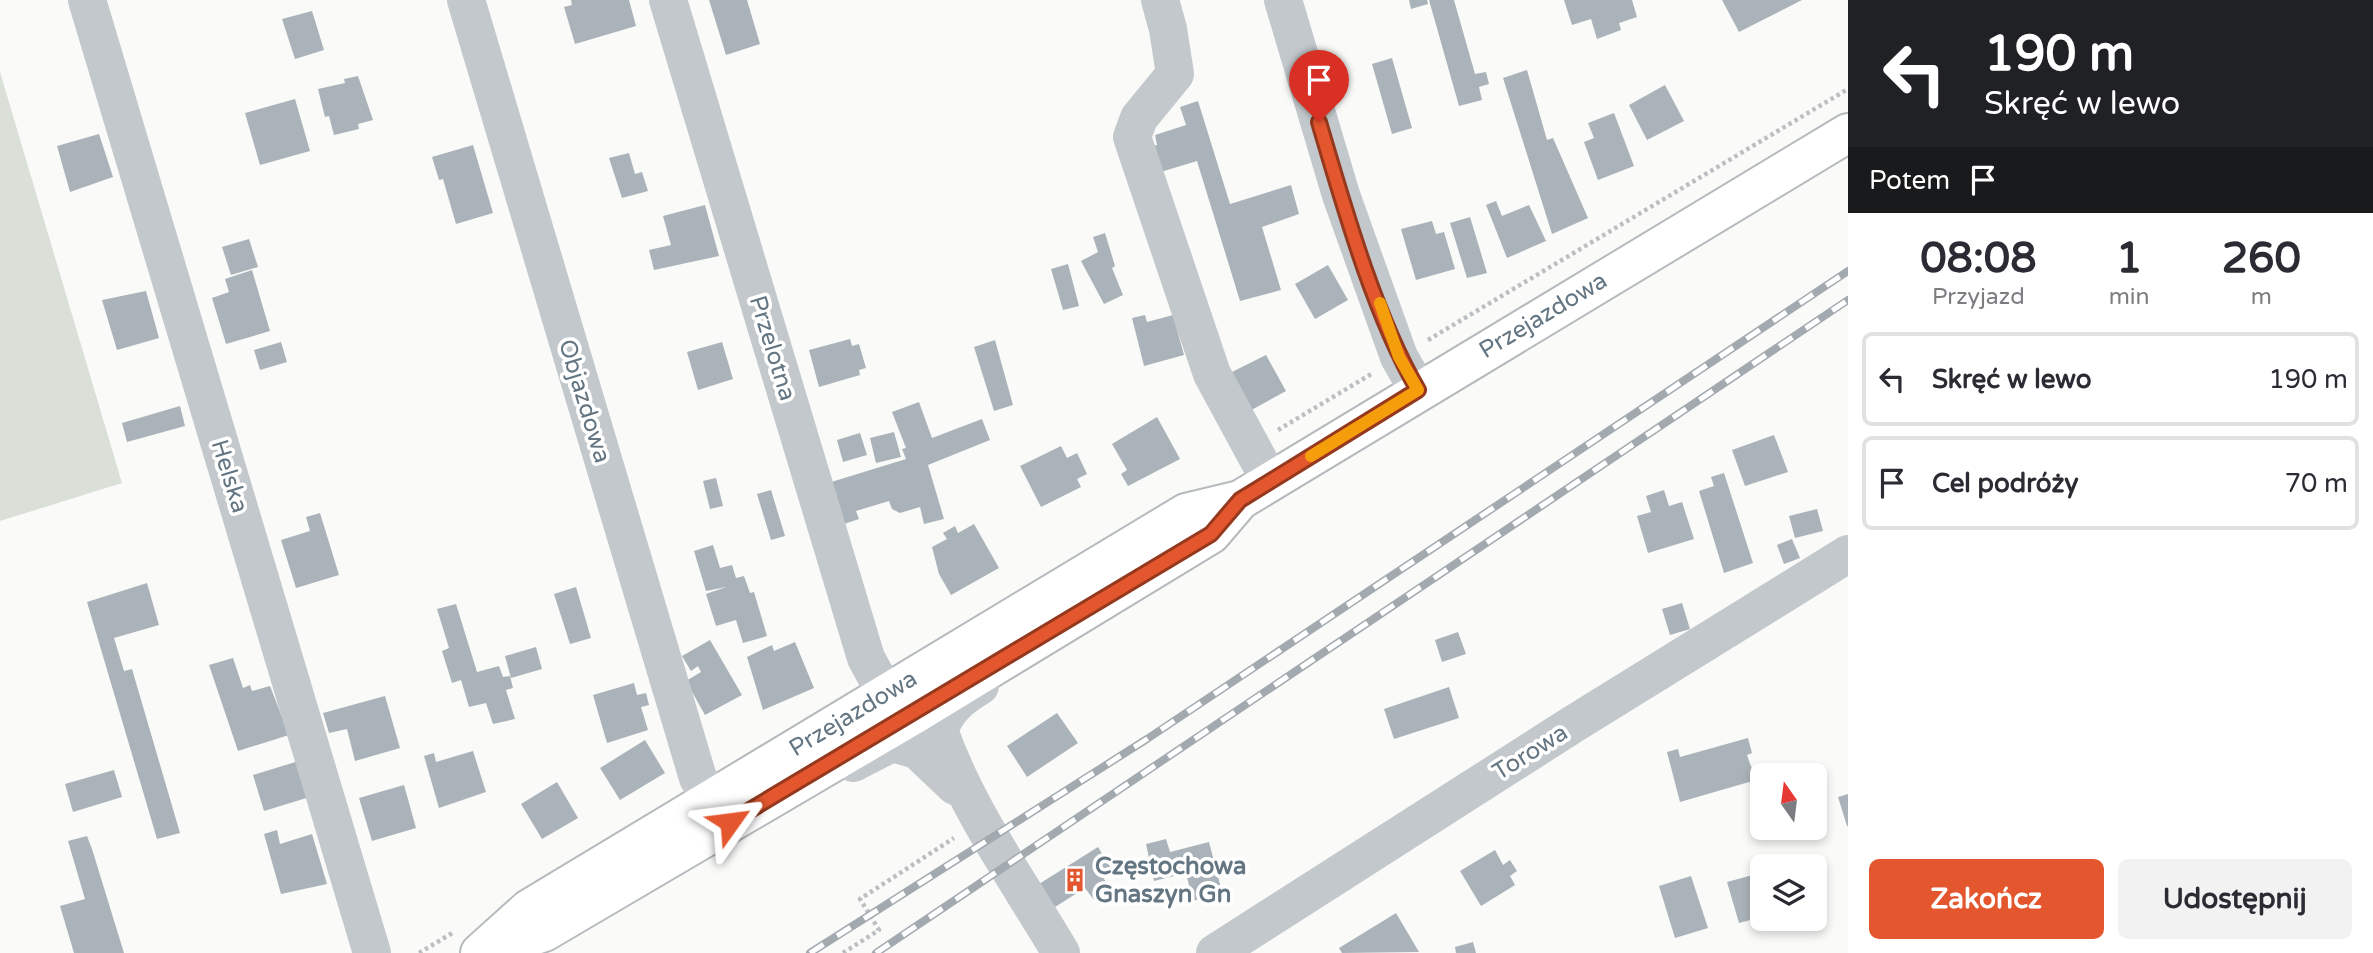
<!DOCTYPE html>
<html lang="pl">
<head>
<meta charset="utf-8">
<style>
  body { margin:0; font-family:"Varela Round",sans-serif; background:#f2f2f3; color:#2b2b33; height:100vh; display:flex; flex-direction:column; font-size:26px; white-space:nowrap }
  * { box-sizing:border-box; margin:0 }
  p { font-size:23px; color:#7c7c81 }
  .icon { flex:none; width:38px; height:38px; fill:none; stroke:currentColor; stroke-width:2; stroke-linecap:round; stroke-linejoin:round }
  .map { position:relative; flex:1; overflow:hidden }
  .side { display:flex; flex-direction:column; background:#fff; width:525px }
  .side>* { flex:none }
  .top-card { background:#202124; color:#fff; overflow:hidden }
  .needle { width:46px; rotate:346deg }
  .buttons { position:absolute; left:1750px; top:763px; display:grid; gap:14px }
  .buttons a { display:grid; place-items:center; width:77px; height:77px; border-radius:10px; background:#fff; box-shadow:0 4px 10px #0003; font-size:35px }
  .pin { position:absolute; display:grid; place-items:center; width:60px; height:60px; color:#fff; margin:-72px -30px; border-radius:50% 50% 50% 0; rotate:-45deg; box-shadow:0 0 7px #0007 }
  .pin .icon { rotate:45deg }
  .me { position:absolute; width:77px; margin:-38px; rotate:59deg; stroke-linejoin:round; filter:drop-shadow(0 0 5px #0008) }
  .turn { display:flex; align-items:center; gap:24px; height:147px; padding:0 21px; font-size:32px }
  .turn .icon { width:91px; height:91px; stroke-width:2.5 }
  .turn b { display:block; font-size:49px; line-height:60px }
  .then { display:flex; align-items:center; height:66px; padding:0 21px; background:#0003; gap:14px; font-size:26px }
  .eta { display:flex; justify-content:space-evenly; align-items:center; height:119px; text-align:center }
  .eta b { font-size:42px; font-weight:800; line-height:49px }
  .cta { display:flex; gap:14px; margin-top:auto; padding:14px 21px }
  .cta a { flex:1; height:80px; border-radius:10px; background:#e4572e; color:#fff; font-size:28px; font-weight:800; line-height:80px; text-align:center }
  .cta a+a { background:#f2f2f3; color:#2b2b33 }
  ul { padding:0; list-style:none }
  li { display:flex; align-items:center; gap:21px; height:94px; margin:0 14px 10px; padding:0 7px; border:4px solid #e1e1e2; border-radius:10px }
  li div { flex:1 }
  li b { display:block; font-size:26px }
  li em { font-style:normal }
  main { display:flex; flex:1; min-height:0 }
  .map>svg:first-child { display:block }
  .green { fill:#dadfd7 }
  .building { fill:#aab3b9 }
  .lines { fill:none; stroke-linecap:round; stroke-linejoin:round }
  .major-casing { stroke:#b5babe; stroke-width:42 }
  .path { stroke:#bbbfc2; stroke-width:4.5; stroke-dasharray:3.5 3.5; stroke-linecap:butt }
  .minor { stroke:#c3c8cc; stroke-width:38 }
  .major { stroke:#fff; stroke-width:38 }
  .rail-casing { stroke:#a2aab0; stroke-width:8 }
  .rail { stroke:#fff; stroke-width:5; stroke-dasharray:16; stroke-linecap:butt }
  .route-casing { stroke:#94391e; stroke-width:18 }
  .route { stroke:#e4572e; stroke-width:12 }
  .slow { stroke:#f59e0b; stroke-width:12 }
  .labels { text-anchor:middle; stroke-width:7; stroke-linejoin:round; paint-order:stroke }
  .street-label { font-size:24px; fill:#657683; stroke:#fff }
  .poi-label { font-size:24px; font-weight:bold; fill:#657683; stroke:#fff; text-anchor:start }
</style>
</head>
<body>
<main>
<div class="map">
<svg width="1848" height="953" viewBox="0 0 1848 953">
  <rect width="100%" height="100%" fill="#fafaf8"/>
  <!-- green -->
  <polygon class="green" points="0,72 122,483 0,521"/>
  <!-- building -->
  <g class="building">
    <polygon points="571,0 629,0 636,26 575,44 564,7 572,5"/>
    <polygon points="709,0 747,0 760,44 726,55"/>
    <polygon points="1409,0 1427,0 1428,4 1411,9"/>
    <polygon points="1429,0 1454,0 1475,74 1486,72 1489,84 1479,87 1482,100 1459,106"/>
    <polygon points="1564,0 1632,0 1637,17 1619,23 1621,30 1597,39 1591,19 1572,25"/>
    <polygon points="1722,0 1802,0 1739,32"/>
    <polygon points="312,11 324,50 295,59 282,19"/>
    <polygon points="1392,58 1412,128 1392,134 1372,64"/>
    <polygon points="1527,70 1547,140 1553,138 1588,218 1552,234 1503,78"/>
    <polygon points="358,76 373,120 358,124 359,129 334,135 329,116 325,117 318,89 345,83 344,79"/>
    <polygon points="1665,85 1684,121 1647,140 1629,105"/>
    <polygon points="295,99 310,151 260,165 245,113"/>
    <polygon points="1198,101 1230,204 1291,185 1299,214 1262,227 1281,290 1240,301 1197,161 1154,174 1146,148 1157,145 1155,135 1186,125 1180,107"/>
    <polygon points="1614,113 1634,166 1598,180 1584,142 1594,138 1588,123"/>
    <polygon points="99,134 113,177 70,192 57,146"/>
    <polygon points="473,145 493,213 456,224 443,179 439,180 432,157"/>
    <polygon points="629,153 635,174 642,172 648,191 622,198 609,158"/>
    <polygon points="1496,201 1502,216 1529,205 1546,241 1507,258 1486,205"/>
    <polygon points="705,205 719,256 654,270 649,250 671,245 663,216"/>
    <polygon points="1470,217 1487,273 1467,278 1450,223"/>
    <polygon points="1432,221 1436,234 1444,232 1455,269 1416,280 1401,229"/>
    <polygon points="1105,233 1115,266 1112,268 1123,295 1104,304 1081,261 1098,252 1093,237"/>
    <polygon points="249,239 258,267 231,275 222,247"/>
    <polygon points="1068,264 1079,306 1063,310 1051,269"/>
    <polygon points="1328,265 1348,300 1315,319 1295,284"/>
    <polygon points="252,270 270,331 226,344 212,298 229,292 225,279"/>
    <polygon points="146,291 159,338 117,350 102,300"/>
    <polygon points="1145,315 1147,322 1173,315 1184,355 1144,366 1132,318"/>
    <polygon points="850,339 852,346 859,344 866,368 859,370 860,375 819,387 809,350"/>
    <polygon points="995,340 1013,405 994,411 974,347"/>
    <polygon points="281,342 287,362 260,370 254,350"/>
    <polygon points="722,342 733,379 698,390 687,352"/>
    <polygon points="1266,355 1286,391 1246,413 1226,375"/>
    <polygon points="919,402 932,438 982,419 990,440 928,465 944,519 924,524 920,507 900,513 892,509 889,501 856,511 859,519 841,525 828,483 906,459 902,449 906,448 892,412"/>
    <polygon points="180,406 185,426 127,442 122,423"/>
    <polygon points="1157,417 1180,459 1128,486 1121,474 1127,470 1112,444"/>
    <polygon points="894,432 901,457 876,463 870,438"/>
    <polygon points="860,433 867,455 843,462 837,440"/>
    <polygon points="1774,435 1788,472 1745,486 1732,450"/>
    <polygon points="1061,446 1067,458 1077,453 1087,474 1077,479 1081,487 1041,507 1020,466"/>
    <polygon points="1724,473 1753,563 1724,573 1699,491 1714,486 1711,477"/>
    <polygon points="716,478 723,506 710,509 703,481"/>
    <polygon points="771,490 785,536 771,540 757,494"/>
    <polygon points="1664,490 1669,506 1682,502 1694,539 1648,553 1637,516 1651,512 1646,496"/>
    <polygon points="1817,509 1823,531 1795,538 1789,516"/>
    <polygon points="320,513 339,575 296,588 281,540 310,531 306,517"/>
    <polygon points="974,524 999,568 951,595 939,574 932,547 947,539 943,533 955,526 958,533"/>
    <polygon points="1792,539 1800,558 1784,564 1777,545"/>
    <polygon points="713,545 720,568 732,565 736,578 744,576 750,593 754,592 767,636 743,643 736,620 716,626 706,594 726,587 706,591 694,551"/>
    <polygon points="147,583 159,625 114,638 124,671 132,669 180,833 157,839 87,602"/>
    <polygon points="576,587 591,638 570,644 554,594"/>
    <polygon points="1682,603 1690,629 1670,635 1662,609"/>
    <polygon points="456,604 477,672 499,666 503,677 510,676 513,688 506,690 515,719 493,724 486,703 469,707 461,680 452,683 442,651 449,648 437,609"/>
    <polygon points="1458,632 1466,654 1442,662 1435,640"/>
    <polygon points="710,640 742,695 705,715 686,681 701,672 698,666 691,671 682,656"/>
    <polygon points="795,642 814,688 763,710 747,657 772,645 774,651"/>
    <polygon points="536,647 542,669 511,678 505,656"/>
    <polygon points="233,658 243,688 250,685 252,691 270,686 289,735 238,751 209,665"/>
    <polygon points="634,683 637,695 646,693 649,705 641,707 648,730 607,743 593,695"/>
    <polygon points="1449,687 1459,718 1394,739 1384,709"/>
    <polygon points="385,696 400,748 355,761 347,729 329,733 323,713"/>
    <polygon points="1057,713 1078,743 1027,777 1007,746"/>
    <polygon points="1748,738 1752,753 1747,755 1756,780 1680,802 1667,752 1678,749 1680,757"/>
    <polygon points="645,740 665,773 620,800 600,768"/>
    <polygon points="473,751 486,792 439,808 424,756 434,753 436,762"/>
    <polygon points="302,760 313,796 264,811 253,775"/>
    <polygon points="114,770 122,797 73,812 65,784"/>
    <polygon points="557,782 578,818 542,839 521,804"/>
    <polygon points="404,785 416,828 372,841 359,798"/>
    <polygon points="1848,794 1848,826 1847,826 1838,797"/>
    <polygon points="277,830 280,844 312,834 327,884 281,894 264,834"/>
    <polygon points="87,836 92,849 124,953 74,953 60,906 85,899 68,841"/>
    <polygon points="1166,839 1170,852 1209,842 1222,892 1193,901 1186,873 1154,881 1146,844"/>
    <polygon points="1098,847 1112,870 1102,876 1111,889 1094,900 1085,888 1055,907 1039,884"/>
    <polygon points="1495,850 1503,865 1510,860 1517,871 1510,876 1515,885 1481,906 1460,871"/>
    <polygon points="1760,873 1762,917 1739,923 1727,882"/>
    <polygon points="1691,876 1708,928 1675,938 1659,886"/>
    <polygon points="1396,913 1419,952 1342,953 1339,948"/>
    <polygon points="1473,942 1476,953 1456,953 1455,947"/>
  </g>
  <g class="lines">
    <!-- major casing -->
    <g class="major-casing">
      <g id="major">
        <polyline points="495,949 544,932 915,714 1211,534 1240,500"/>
        <polyline points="480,953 529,909 1186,513 1240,500 1848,133"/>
      </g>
    </g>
    <!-- path -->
    <g class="path">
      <polyline points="1428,340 1848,89"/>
      <polyline points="1278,430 1373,373"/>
      <polyline points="419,953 454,932"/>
      <polyline points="843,953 879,930 860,899 954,838"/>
    </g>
    <!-- minor -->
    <g class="minor">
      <polyline points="87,0 372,953"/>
      <polyline points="466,0 698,778 711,799"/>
      <polyline points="668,0 866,658 885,693"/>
      <polyline points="1160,0 1168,29 1175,74 1139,118 1132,137 1212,374 1270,481"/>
      <polyline points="1283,0 1341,195 1399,357 1418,390"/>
      <path d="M980 686C960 698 948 708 939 730 967 810 1018 880 1061 953"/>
      <polyline points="853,763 892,743 917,750 955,786"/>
      <polyline points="1215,953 1575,723 1848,554"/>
    </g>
    <!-- major -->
    <use href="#major" class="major"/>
    <!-- rail casing -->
    <g class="rail-casing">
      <g id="rail">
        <polyline points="810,953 1147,739 1848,271"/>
        <polyline points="876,953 1848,300"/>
      </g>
    </g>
    <!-- rail -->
    <use href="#rail" class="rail"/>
  </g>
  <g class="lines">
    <!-- route casing -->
    <g class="route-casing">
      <path id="route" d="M730 822 1211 534 1240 500 1418 390C1374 314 1344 207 1319 122"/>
    </g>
    <!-- route -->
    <use href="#route" class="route"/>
    <!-- slow -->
    <polyline class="slow" points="1311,456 1418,390 1399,357 1380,303"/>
  </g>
  <!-- icons -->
  <defs>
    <g id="building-bare" transform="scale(1.89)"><path d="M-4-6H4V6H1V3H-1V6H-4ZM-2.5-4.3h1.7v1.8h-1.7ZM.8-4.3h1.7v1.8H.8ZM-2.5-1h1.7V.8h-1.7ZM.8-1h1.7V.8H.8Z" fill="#e4572e" stroke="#fff" stroke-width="2.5" paint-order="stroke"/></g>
  </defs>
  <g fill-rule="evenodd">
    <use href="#building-bare" x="1075" y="880"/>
  </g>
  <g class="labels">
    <!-- street labels -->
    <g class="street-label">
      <text transform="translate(1543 315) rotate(-31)" y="8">Przejazdowa</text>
      <text transform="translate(773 348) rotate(73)" y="8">Przelotna</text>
      <text transform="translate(585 401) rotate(73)" y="8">Objazdowa</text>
      <text transform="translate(230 476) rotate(73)" y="8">Helska</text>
      <text transform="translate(853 713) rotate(-31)" y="8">Przejazdowa</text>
      <text transform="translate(1530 752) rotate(-32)" y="8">Torowa</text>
    </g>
    <!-- poi labels -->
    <g class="poi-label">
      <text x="1095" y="874">Częstochowa<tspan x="1095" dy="28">Gnaszyn Gn</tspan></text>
    </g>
  </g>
</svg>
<div class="buttons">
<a><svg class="needle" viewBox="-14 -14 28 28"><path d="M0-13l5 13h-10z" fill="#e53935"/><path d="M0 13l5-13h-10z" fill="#7c7c81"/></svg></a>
<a><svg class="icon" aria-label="layers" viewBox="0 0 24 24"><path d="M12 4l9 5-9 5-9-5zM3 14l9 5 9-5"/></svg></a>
</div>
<div class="pin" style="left:1319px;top:122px;background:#d93025"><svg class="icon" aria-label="arrive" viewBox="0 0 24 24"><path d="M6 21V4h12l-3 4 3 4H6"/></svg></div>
<svg class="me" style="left:730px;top:822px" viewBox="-20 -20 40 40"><path d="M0-17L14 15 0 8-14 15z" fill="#e4572e" stroke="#fff" stroke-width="4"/></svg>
</div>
<section class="side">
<div class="top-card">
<div class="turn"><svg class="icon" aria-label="left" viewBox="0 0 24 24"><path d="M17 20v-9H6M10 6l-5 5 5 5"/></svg><div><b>190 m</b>Skręć w lewo</div></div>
<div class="then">Potem<svg class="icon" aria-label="arrive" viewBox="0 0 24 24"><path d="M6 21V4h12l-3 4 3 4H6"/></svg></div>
</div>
<div class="eta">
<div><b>08:08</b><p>Przyjazd</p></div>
<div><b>1</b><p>min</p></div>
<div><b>260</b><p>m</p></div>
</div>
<ul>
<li><svg class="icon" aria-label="left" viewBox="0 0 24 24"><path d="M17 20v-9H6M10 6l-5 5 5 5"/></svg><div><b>Skręć w lewo</b></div><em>190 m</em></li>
<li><svg class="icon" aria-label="arrive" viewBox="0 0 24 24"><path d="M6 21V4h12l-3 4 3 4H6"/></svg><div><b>Cel podróży</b></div><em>70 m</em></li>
</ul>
<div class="cta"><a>Zakończ</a><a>Udostępnij</a></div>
</section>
</main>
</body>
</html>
